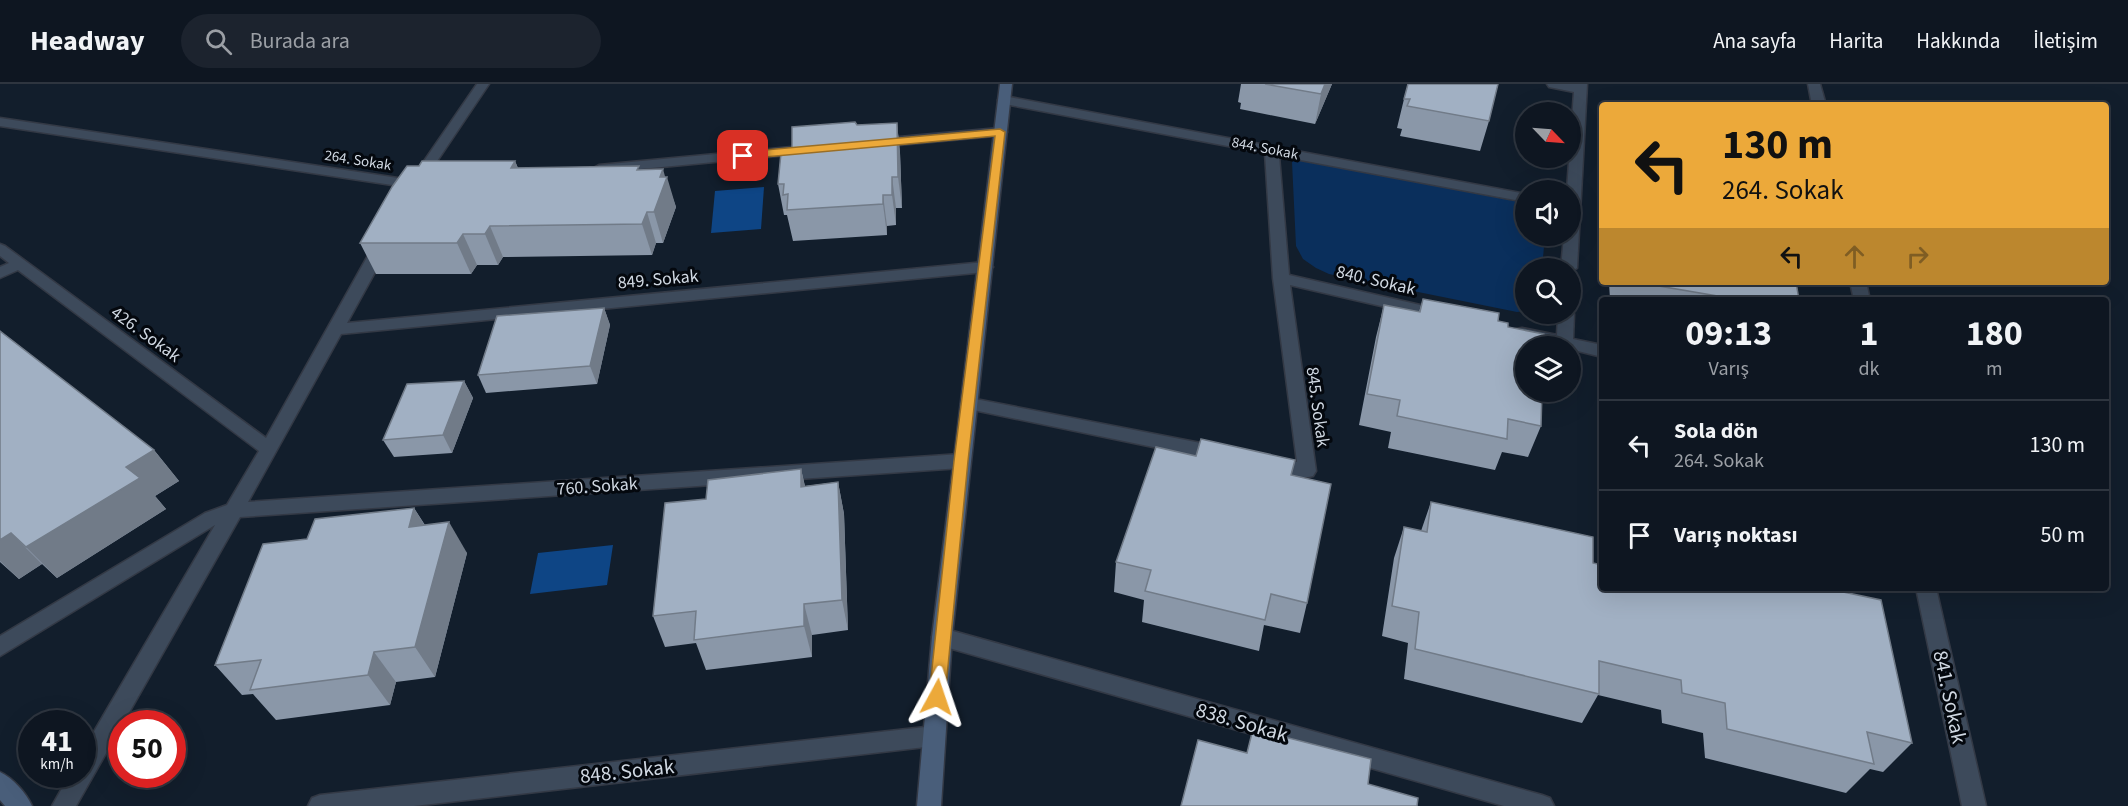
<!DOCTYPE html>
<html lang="tr">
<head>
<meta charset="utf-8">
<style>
  body { margin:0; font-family:"Source Sans 3",sans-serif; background:#1c232e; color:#f1f3f6; height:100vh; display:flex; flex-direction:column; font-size:22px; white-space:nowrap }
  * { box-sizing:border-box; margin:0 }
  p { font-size:20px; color:#9b9fa5 }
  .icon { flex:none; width:33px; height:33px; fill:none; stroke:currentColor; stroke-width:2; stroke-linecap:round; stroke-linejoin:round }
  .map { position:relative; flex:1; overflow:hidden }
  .side { position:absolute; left:1599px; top:213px; width:510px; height:294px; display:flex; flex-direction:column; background:#0e1621; border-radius:6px; box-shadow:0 6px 24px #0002,0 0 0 2px #2e353f }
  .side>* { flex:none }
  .top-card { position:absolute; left:1599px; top:18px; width:510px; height:183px; border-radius:6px; box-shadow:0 6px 24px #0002,0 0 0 2px #2e353f; background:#eca93a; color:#111; overflow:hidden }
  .needle { width:39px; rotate:115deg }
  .fabs { position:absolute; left:1515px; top:18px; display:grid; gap:12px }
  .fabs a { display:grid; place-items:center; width:66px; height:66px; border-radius:50%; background:#0e1621; box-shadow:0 6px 24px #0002,0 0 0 2px #2e353f; font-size:30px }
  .speed { position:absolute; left:18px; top:626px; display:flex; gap:12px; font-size:30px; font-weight:700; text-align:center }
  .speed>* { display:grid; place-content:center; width:78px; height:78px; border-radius:50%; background:#0e1621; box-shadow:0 6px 24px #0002,0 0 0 2px #2e353f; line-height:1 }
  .speed small { font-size:15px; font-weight:400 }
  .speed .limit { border:9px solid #d22; background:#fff; color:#111 }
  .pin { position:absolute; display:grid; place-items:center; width:51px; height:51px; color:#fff; margin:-26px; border-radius:12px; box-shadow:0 3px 9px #0006 }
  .me { position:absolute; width:66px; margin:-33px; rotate:5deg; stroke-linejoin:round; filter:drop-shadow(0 0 4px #0008) }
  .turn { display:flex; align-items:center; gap:21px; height:126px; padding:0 24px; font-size:27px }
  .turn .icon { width:78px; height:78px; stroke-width:2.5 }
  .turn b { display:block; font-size:42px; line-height:51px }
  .lanes { display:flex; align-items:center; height:57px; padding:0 24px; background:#0003; justify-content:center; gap:30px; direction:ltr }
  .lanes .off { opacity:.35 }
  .eta { display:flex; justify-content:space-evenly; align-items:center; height:102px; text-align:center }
  .eta b { font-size:36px; font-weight:700; line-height:42px }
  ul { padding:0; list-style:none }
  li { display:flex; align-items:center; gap:18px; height:90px; padding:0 24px; border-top:2px solid #2e353f }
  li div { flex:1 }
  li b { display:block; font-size:22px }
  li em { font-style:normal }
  header { display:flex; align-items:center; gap:36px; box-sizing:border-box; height:84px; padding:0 30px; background:#0e1621; border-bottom:2px solid #2e353f }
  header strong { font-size:28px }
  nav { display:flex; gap:33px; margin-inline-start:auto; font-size:21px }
  .search { width:420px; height:54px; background:#1c232e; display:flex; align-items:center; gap:15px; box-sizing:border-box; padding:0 21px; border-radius:33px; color:#9b9fa5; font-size:22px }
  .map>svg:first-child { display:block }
  .green { fill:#0a2f5c }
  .water { fill:#0e4585 }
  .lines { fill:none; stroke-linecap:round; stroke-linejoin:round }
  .street-casing { stroke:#333945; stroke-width:3 }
  .secondary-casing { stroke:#333945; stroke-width:3 }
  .street { fill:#3d4a5b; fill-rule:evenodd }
  .secondary { fill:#495e7a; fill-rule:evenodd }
  .wall { fill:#8a97a8 }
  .shaded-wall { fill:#717b88 }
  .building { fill:#a1b0c3; stroke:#717b88; stroke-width:1.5 }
  .route { fill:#eca93a; stroke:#996e26; stroke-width:1.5 }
  .labels { text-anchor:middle; stroke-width:6; stroke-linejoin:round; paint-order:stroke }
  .far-street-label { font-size:15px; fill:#d0d8e2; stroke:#04080e }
  .street-label { font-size:18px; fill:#d0d8e2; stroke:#04080e }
  .near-street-label { font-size:21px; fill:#d0d8e2; stroke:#04080e }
</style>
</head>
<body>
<header>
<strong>Headway</strong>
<div class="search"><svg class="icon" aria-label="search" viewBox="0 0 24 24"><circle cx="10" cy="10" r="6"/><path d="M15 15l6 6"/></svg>Burada ara</div>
<nav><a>Ana sayfa</a><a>Harita</a><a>Hakkında</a><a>İletişim</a></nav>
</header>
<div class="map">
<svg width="2128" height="722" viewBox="0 0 2128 722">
  <rect width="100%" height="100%" fill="#121e2c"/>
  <!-- green -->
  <polygon class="green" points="1295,75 1525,119 1526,152 1545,152 1542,184 1526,184 1525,227 1517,228 1329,190 1316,184 1303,175 1296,162 1292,78"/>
  <!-- water -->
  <g class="water">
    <polygon points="764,103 761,145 711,149 715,107"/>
    <polygon points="613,461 607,501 530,510 538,469"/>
  </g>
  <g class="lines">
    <!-- street casing -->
    <g class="street-casing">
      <g id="street">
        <polygon points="477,0 489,0 423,98 426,101 419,105 0,42 0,34 411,96"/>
        <polygon points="1547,0 1587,0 1577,184 1570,188 1570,184 1561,184 1564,152 1570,152 1570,106 1567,106 1574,8 1549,3"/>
        <polygon points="1808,0 1820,0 1826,21 1812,21"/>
        <path d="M1004 12 1526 110V118L1279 72 1289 191 1442 226 1448 227 1450 231 1448 235 1442 236 1290 201 1316 387 1313 392C1299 396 1277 389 1263 385L1260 380 1263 375 1269 373 1297 378 1273 194 1265 69 999 19 998 16Z"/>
        <polygon points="1000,44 1005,45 1007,48 1005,51 877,63 870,59 877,55"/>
        <polygon points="813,61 818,62 820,65 818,68 599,89 592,85 599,81"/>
        <polygon points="383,154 391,159 347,239 985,178 993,183 985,188 341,250 248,418 961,370 967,372 970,377 967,382 961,384 240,433 76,722 52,722 70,690 82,690 82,668 215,441 0,572 0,552 205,429 227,421 259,367 18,186 0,194 0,183 9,179 0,172 0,160 5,162 266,354 375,159"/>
        <polygon points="1850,198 1866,198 1870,216 1854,216"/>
        <polygon points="1570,226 1574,230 1573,255 1602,261 1602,273 1570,265 1570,262 1558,262 1522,254 1516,253 1514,249 1516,245 1522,244 1557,251 1558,230 1570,230"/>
        <polygon points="970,314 1221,363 1227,365 1230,370 1227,375 1221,377 964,324 961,320 964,316"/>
        <polygon points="1916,504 1936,504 1986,722 1962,722"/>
        <polygon points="942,544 1542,711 1550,714 1554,722 1504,722 942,562 935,559 932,553 935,547"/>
        <polygon points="934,642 942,645 945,652 942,659 934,662 414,722 308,722 312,714 320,711"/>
      </g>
    </g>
    <!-- secondary casing -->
    <g class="secondary-casing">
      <g id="secondary">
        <polygon points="1000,0 1012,0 952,553 941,722 917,722 932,553"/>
        <path d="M0 688C13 694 26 709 32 722H5L0 716Z"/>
      </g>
    </g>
    <!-- street -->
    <use href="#street" class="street"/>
    <!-- secondary -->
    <use href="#secondary" class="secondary"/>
  </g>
  <!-- wall -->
  <g class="wall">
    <polygon points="1241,0 1332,0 1315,40 1240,25 1241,19 1238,18"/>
    <polygon points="1408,0 1489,37 1480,67 1400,52 1402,45 1397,44 1404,15"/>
    <polygon points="897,39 900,69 902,124 896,124 896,141 887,142 887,151 793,157 787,131 784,131 778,100 792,67 857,41"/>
    <polygon points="515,77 518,84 640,86 665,93 676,123 663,159 656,159 652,171 503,173 498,181 477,181 471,190 376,190 360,159 419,82"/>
    <polygon points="1609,198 1796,198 1799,216 1610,216"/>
    <polygon points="1423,215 1498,237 1508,243 1541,342 1528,373 1502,368 1495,386 1388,364 1391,348 1359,341 1376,253 1384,221 1419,228"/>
    <polygon points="604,224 610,241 597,300 486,309 478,291"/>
    <polygon points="0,247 154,366 179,397 155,412 166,425 57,494 42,480 19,495 0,478"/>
    <polygon points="464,297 473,314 452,369 394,373 383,356"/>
    <polygon points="1196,372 1292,391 1307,519 1300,549 1264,541 1259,567 1142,538 1144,516 1114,508 1116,478"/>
    <polygon points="801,385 805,402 838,398 844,430 848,546 812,551 812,573 706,586 696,559 665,563 653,532 706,415"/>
    <polygon points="1431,418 1593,479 1602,504 1834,506 1912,659 1883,688 1870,685 1846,709 1705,674 1703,649 1662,639 1661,626 1598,611 1582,639 1404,595 1408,559 1382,552 1394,474 1404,443 1421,447"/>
    <polygon points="414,424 425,441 467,469 435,593 396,598 390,621 276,636 253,610 242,611 215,581 307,455"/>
  </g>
  <!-- shaded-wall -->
  <g class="shaded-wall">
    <polygon points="1325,0 1332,0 1315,40 1321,10"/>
    <polygon points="897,39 900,69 902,124 898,93"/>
    <polygon points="515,77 527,107 511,84"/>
    <polygon points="663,85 666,96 667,93 676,123 663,159 654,128 660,93"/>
    <polygon points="892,93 896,124 896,141 892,111"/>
    <polygon points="883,111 887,142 887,151 883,120"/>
    <polygon points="647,128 656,159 652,171 642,140"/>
    <polygon points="490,142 503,173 498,181 485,150"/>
    <polygon points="463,150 477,181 471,190 457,159"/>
    <polygon points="604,224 610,241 597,300 590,282"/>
    <polygon points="464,297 473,314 452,369 443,351"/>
    <polygon points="154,366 179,397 155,412 166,425 57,494 26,463 126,383"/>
    <polygon points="801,385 808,417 801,403"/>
    <polygon points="838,398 844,430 848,546 842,516"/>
    <polygon points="414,424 433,455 409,443"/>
    <polygon points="449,438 467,469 435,593 415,563"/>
    <polygon points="11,449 42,480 19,495 0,477 0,456"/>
    <polygon points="804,520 812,551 812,573 804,542"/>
    <polygon points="374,568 396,598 390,621 368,591"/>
  </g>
  <!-- building -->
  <g class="building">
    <polygon points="1265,0 1325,0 1321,10"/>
    <polygon points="1408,0 1498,0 1489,37 1407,22 1410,15 1404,15"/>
    <polygon points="855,38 857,41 897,39 898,93 892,93 892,111 883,111 883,120 787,126 788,110 783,111 784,100 778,100 781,69 792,67 792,43"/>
    <polygon points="422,77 515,77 511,84 639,82 637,86 663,85 660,93 667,93 654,128 647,128 642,140 490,142 485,150 463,150 457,159 360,159 392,103 407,82 419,82"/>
    <polygon points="1658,198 1796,198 1799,216 1790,216 1767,212 1768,216 1741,216 1659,202"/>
    <polygon points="1423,215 1499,229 1498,237 1508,239 1508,243 1544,250 1544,262 1526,262 1526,308 1542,308 1541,342 1508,335 1507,355 1397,332 1400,316 1367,310 1384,221 1420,228"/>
    <polygon points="604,224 590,282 478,291 497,232"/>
    <polygon points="0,247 154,366 126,383 140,394 26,463 11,449 0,456"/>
    <polygon points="464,297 443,351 383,356 407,300"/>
    <polygon points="1201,355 1295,376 1291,391 1331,400 1307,519 1271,510 1265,536 1145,507 1151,486 1116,478 1156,363 1196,372"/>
    <polygon points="801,385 801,403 838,398 842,516 804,520 804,542 694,556 696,527 653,532 665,419 706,415 708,396"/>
    <polygon points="1431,418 1593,453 1593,479 1602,481 1602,504 1833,504 1834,506 1881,516 1912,659 1867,648 1874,680 1727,645 1725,619 1682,609 1681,596 1599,577 1599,610 1415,565 1419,528 1392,522 1404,443 1427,448"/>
    <polygon points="414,424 409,443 449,438 415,563 374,568 368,591 250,606 261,576 215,581 263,460 307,455 315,435"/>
    <polygon points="1253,645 1371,675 1368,700 1418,714 1417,722 1181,722 1198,656 1247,669"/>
  </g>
  <!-- route -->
  <polygon class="route" points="1000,45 1005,48 968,377 945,613 943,618 937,620 931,618 929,613 954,377 995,52 743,75 737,72 743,68"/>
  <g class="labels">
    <!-- far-street labels -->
    <g class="far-street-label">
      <text transform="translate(1265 64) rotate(11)" y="5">844. Sokak</text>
      <text transform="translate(358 76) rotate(9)" y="5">264. Sokak</text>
    </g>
    <!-- street labels -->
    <g class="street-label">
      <text transform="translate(658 195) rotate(-5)" y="6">849. Sokak</text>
      <text transform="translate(1376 196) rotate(13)" y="6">840. Sokak</text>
      <text transform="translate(146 250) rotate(36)" y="6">426. Sokak</text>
      <text transform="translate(1318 323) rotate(82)" y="6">845. Sokak</text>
      <text transform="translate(597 402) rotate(-4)" y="6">760. Sokak</text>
    </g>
    <!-- near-street labels -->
    <g class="near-street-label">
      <text transform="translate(1950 613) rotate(78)" y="7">841. Sokak</text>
      <text transform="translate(1242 638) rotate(16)" y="7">838. Sokak</text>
      <text transform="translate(627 687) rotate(-6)" y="7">848. Sokak</text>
    </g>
  </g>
</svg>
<div class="fabs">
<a><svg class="needle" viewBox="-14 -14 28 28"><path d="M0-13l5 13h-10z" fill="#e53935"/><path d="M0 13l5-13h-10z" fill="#9b9fa5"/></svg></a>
<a><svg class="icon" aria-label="sound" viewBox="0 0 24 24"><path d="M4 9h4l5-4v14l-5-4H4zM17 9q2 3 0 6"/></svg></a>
<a><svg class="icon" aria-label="search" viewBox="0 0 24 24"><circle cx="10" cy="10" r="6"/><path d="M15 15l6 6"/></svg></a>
<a><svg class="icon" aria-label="layers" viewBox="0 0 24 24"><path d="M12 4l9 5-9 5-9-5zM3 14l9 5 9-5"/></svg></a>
</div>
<div class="speed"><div>41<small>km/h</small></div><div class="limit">50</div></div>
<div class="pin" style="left:743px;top:72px;background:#d93025"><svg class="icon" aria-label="arrive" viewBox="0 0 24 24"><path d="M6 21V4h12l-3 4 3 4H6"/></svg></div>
<svg class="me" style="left:937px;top:613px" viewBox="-20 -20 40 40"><path d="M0-17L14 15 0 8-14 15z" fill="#eca93a" stroke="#fff" stroke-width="4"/></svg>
<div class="top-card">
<div class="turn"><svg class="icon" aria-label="left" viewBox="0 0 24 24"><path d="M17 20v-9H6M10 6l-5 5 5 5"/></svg><div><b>130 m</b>264. Sokak</div></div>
<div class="lanes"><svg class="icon" aria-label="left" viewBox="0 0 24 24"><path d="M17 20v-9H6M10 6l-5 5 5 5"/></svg><svg class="icon off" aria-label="ahead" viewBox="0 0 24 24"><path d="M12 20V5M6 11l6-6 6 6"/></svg><svg class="icon off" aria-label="right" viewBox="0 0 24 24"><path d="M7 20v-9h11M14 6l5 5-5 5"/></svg></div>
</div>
<section class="side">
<div class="eta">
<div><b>09:13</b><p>Varış</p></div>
<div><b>1</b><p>dk</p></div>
<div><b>180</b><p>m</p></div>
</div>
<ul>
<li><svg class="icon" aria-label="left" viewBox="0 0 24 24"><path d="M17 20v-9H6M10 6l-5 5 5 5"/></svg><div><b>Sola dön</b><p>264. Sokak</p></div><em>130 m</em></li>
<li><svg class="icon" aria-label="arrive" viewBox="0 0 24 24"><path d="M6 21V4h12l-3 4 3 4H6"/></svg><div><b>Varış noktası</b></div><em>50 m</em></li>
</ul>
</section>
</div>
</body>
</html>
